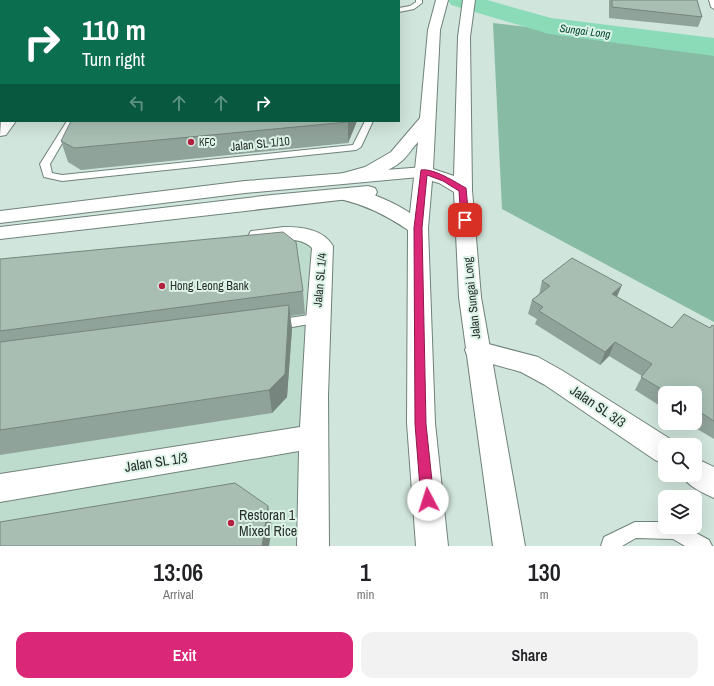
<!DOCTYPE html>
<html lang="en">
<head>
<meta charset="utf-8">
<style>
  body { margin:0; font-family:"Archivo Narrow",sans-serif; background:#f2f2f2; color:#202124; height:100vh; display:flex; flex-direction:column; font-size:15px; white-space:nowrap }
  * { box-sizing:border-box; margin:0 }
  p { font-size:13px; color:#757577 }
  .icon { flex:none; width:22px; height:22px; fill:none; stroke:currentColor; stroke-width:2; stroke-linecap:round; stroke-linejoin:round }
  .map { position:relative; height:546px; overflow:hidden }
  .side { display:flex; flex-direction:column; background:#fff; flex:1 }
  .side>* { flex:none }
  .hud { position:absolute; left:0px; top:0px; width:400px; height:122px; box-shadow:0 4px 16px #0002; background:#0b6e4f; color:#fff; overflow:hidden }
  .fabs { position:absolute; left:658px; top:386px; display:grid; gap:8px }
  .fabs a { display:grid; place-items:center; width:44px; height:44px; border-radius:8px; background:#fff; box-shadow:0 4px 16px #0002; font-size:20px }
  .pin { position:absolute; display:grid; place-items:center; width:34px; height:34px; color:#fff; margin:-17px; border-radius:8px; box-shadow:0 2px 6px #0006 }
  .me { position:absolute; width:44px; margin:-22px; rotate:355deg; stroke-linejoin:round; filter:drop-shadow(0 0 3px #0008) }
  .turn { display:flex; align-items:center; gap:14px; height:84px; padding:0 16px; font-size:18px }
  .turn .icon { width:52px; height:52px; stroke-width:2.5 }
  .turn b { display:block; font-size:28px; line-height:34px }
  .lanes { display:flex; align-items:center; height:38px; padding:0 16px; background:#0003; justify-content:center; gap:20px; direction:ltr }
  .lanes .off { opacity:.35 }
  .eta { display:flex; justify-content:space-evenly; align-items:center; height:68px; text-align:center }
  .eta b { font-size:24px; font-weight:600; line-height:28px }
  .primary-button { display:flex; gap:8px; margin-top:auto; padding:8px 16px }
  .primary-button a { flex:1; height:46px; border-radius:12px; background:#db2777; color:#fff; font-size:16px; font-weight:600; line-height:46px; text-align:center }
  .primary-button a+a { background:#f2f2f2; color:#202124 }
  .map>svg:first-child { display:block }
  .built { fill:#bedccd }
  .green { fill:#87bba4 }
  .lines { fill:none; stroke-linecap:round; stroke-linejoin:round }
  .river { fill:#8bdbb9; fill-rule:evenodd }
  .service-casing { stroke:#6f8279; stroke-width:2 }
  .minor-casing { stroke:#6f8279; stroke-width:2 }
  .tertiary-casing { stroke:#6f8279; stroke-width:2 }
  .service { fill:#fff; fill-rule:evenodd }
  .minor { fill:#fff; fill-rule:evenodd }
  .tertiary { fill:#fff; fill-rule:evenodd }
  .wall { fill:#90a39a }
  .shaded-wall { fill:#76857d }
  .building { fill:#a8beb3; stroke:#76857d }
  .route { fill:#db2777; stroke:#8e194d }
  .poi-dot { fill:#b32141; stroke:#ddf3e8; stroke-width:1.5 }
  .labels { text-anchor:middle; stroke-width:4; stroke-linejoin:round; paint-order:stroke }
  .far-poi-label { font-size:10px; fill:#272f2b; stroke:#ddf3e8; text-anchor:start }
  .far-water-label { font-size:11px; font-style:italic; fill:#004732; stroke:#ddf3e8 }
  .street-label { font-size:12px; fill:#272f2b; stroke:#ddf3e8 }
  .poi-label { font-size:12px; fill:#272f2b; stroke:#ddf3e8; text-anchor:start }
  .near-street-label { font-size:14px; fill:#272f2b; stroke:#ddf3e8 }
  .near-poi-label { font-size:14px; fill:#272f2b; stroke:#ddf3e8; text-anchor:start }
</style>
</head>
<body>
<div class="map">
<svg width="714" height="546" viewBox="0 0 714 546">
  <rect width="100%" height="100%" fill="#d0e5db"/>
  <!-- built -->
  <polygon class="built" points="304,239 314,248 301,546 0,546 0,271"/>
  <!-- green -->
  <polygon class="green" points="493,23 714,49 714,322 502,209"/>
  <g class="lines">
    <!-- river -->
    <polygon class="river" points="448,0 487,0 551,18 714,38 714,56 549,34 451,5"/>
    <!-- service casing -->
    <g class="service-casing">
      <g id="service">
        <polygon points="416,0 422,0 422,3 414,9 399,12 399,8 410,6 416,2"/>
        <polygon points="709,0 714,0 714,9 711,7"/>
        <polygon points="67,121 75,121 50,164 52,173 62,175 353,145 365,121 373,121 361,147 356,150 62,181 44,177 40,164"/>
        <polygon points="316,314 321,316 322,319 321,322 275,330 270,328 268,325 270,322 275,320"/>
        <polygon points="635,522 665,522 665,527 685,527 709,540 712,546 685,546 673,539 636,538 622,546 601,546 604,537"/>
      </g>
    </g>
    <!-- minor casing -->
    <g class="minor-casing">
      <g id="minor">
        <polygon points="98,0 110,0 97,1"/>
        <polygon points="1,119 1,121 16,121 6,135 0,136"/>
        <polygon points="424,167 430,168 433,172 430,176 245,193 0,223 0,211 245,181"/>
        <polygon points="368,186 375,188 377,192 375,196 0,239 0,227 272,195"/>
        <path d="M284 227C302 227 323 229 333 246L328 396 329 546H297L299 451 0 502V474L300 427 306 321 312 248C296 232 270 246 251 241L248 236 251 231Z"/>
        <polygon points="477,341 538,357 563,371 675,442 677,445 665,445 665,464 655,460 545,385 521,372 468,357 465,350 468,343"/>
        <path d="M695 458 714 467V498C703 493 687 486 682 475H695Z"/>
      </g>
    </g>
    <!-- tertiary casing -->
    <g class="tertiary-casing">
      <path id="tertiary" d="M436 0H448L440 30 433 169 454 176 458 37 463 0H475L470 37 472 190 481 297 525 546H493L459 297 454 192 439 183 432 181 428 228 435 423 448 546H416L407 423 408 230C386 215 366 205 340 199L337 195 340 191C361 186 393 202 410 213L418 142C413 147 409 154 404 159 392 171 356 186 340 182L337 178 340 174 365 167 391 152 420 118 428 30Z"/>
    </g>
    <!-- service -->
    <use href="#service" class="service"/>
    <!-- minor -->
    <use href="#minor" class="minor"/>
    <!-- tertiary -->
    <use href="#tertiary" class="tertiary"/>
  </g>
  <!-- wall -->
  <g class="wall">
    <polygon points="609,0 697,0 702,17 698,27 609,18"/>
    <polygon points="357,121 348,143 81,170 68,162 61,141"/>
    <polygon points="0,259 303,291 305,314 290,316 292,329 287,397 272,413 0,455"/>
    <polygon points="542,281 617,297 672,328 710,328 714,326 714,439 687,423 695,423 695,393 665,393 665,409 635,390 642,376 609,356 600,365 535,324 537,319 528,314 532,300 539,295"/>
  </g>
  <!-- shaded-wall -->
  <g class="shaded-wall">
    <polygon points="349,121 357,121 348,143 348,122"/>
    <polygon points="622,285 616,299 612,294"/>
    <polygon points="289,305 292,329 287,397 272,413 269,390"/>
    <polygon points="615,342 609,356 600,365 605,352"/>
    <polygon points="268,506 272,527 269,546 262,546"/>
  </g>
  <!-- building -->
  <g class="building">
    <polygon points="144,0 389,0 388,1 144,1"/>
    <polygon points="612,0 697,0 702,17 612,7"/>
    <polygon points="71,121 349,121 348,122 74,148 61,141"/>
    <polygon points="283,232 296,242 303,291 0,331 0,259"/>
    <polygon points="572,258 622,285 612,294 672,328 684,314 710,328 712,325 714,326 714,421 695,409 695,393 668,393 641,377 652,364 615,342 605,352 539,311 543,307 532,300 550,286 542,281"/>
    <polygon points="289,305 285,374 269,390 0,430 0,342"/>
    <polygon points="235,483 268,506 262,546 0,546 0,522"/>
  </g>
  <!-- route -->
  <path class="route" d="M421 170C434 168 455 182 466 188L469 220 465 223 461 220 459 191 443 181 427 175 422 228 426 424 434 500 432 504 428 506 423 504 421 500 415 424 414 228Z"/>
  <!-- markers -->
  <g class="poi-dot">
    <circle cx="191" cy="142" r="4"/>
    <circle cx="162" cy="286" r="4"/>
    <circle cx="231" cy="523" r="4"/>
  </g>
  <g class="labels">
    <!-- far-poi labels -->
    <g class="far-poi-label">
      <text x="199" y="146">KFC</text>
    </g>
    <!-- far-water labels -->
    <g class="far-water-label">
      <text transform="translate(585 31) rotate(7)" y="4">Sungai Long</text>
    </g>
    <!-- street labels -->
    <g class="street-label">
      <text transform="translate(260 144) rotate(-6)" y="4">Jalan SL 1/10</text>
      <text transform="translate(320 280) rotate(-85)" y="4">Jalan SL 1/4</text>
      <text transform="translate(472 298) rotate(-96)" y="4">Jalan Sungai Long</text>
    </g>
    <!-- poi labels -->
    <g class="poi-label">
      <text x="170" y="290">Hong Leong Bank</text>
    </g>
    <!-- near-street labels -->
    <g class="near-street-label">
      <text transform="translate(598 406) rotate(34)" y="5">Jalan SL 3/3</text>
      <text transform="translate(156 462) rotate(-9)" y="5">Jalan SL 1/3</text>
    </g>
    <!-- near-poi labels -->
    <g class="near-poi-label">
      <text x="239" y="520">Restoran 1<tspan x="239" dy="16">Mixed Rice</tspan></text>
    </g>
  </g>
</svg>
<div class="fabs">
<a><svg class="icon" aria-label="sound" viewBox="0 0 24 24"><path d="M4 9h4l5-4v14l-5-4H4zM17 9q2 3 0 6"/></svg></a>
<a><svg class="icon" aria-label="search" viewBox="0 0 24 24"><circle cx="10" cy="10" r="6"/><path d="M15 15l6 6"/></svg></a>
<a><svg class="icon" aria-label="layers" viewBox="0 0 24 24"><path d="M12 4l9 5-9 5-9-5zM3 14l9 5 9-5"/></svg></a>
</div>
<div class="pin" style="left:465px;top:220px;background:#d93025"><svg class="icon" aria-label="arrive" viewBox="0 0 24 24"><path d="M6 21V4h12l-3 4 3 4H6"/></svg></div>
<svg class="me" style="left:428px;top:500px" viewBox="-20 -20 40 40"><circle r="19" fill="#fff"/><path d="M0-13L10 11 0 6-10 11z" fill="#db2777"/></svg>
<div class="hud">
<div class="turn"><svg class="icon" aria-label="right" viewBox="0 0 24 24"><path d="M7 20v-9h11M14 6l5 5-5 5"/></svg><div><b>110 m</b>Turn right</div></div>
<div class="lanes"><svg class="icon off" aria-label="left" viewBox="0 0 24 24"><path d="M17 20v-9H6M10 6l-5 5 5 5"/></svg><svg class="icon off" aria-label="ahead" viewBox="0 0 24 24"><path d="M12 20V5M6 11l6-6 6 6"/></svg><svg class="icon off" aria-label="ahead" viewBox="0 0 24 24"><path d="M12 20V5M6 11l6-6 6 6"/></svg><svg class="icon" aria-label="right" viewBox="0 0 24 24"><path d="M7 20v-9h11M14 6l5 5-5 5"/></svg></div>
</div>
</div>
<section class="side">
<div class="eta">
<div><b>13:06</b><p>Arrival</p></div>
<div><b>1</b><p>min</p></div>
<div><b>130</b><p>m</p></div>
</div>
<div class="primary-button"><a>Exit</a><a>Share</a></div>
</section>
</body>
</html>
